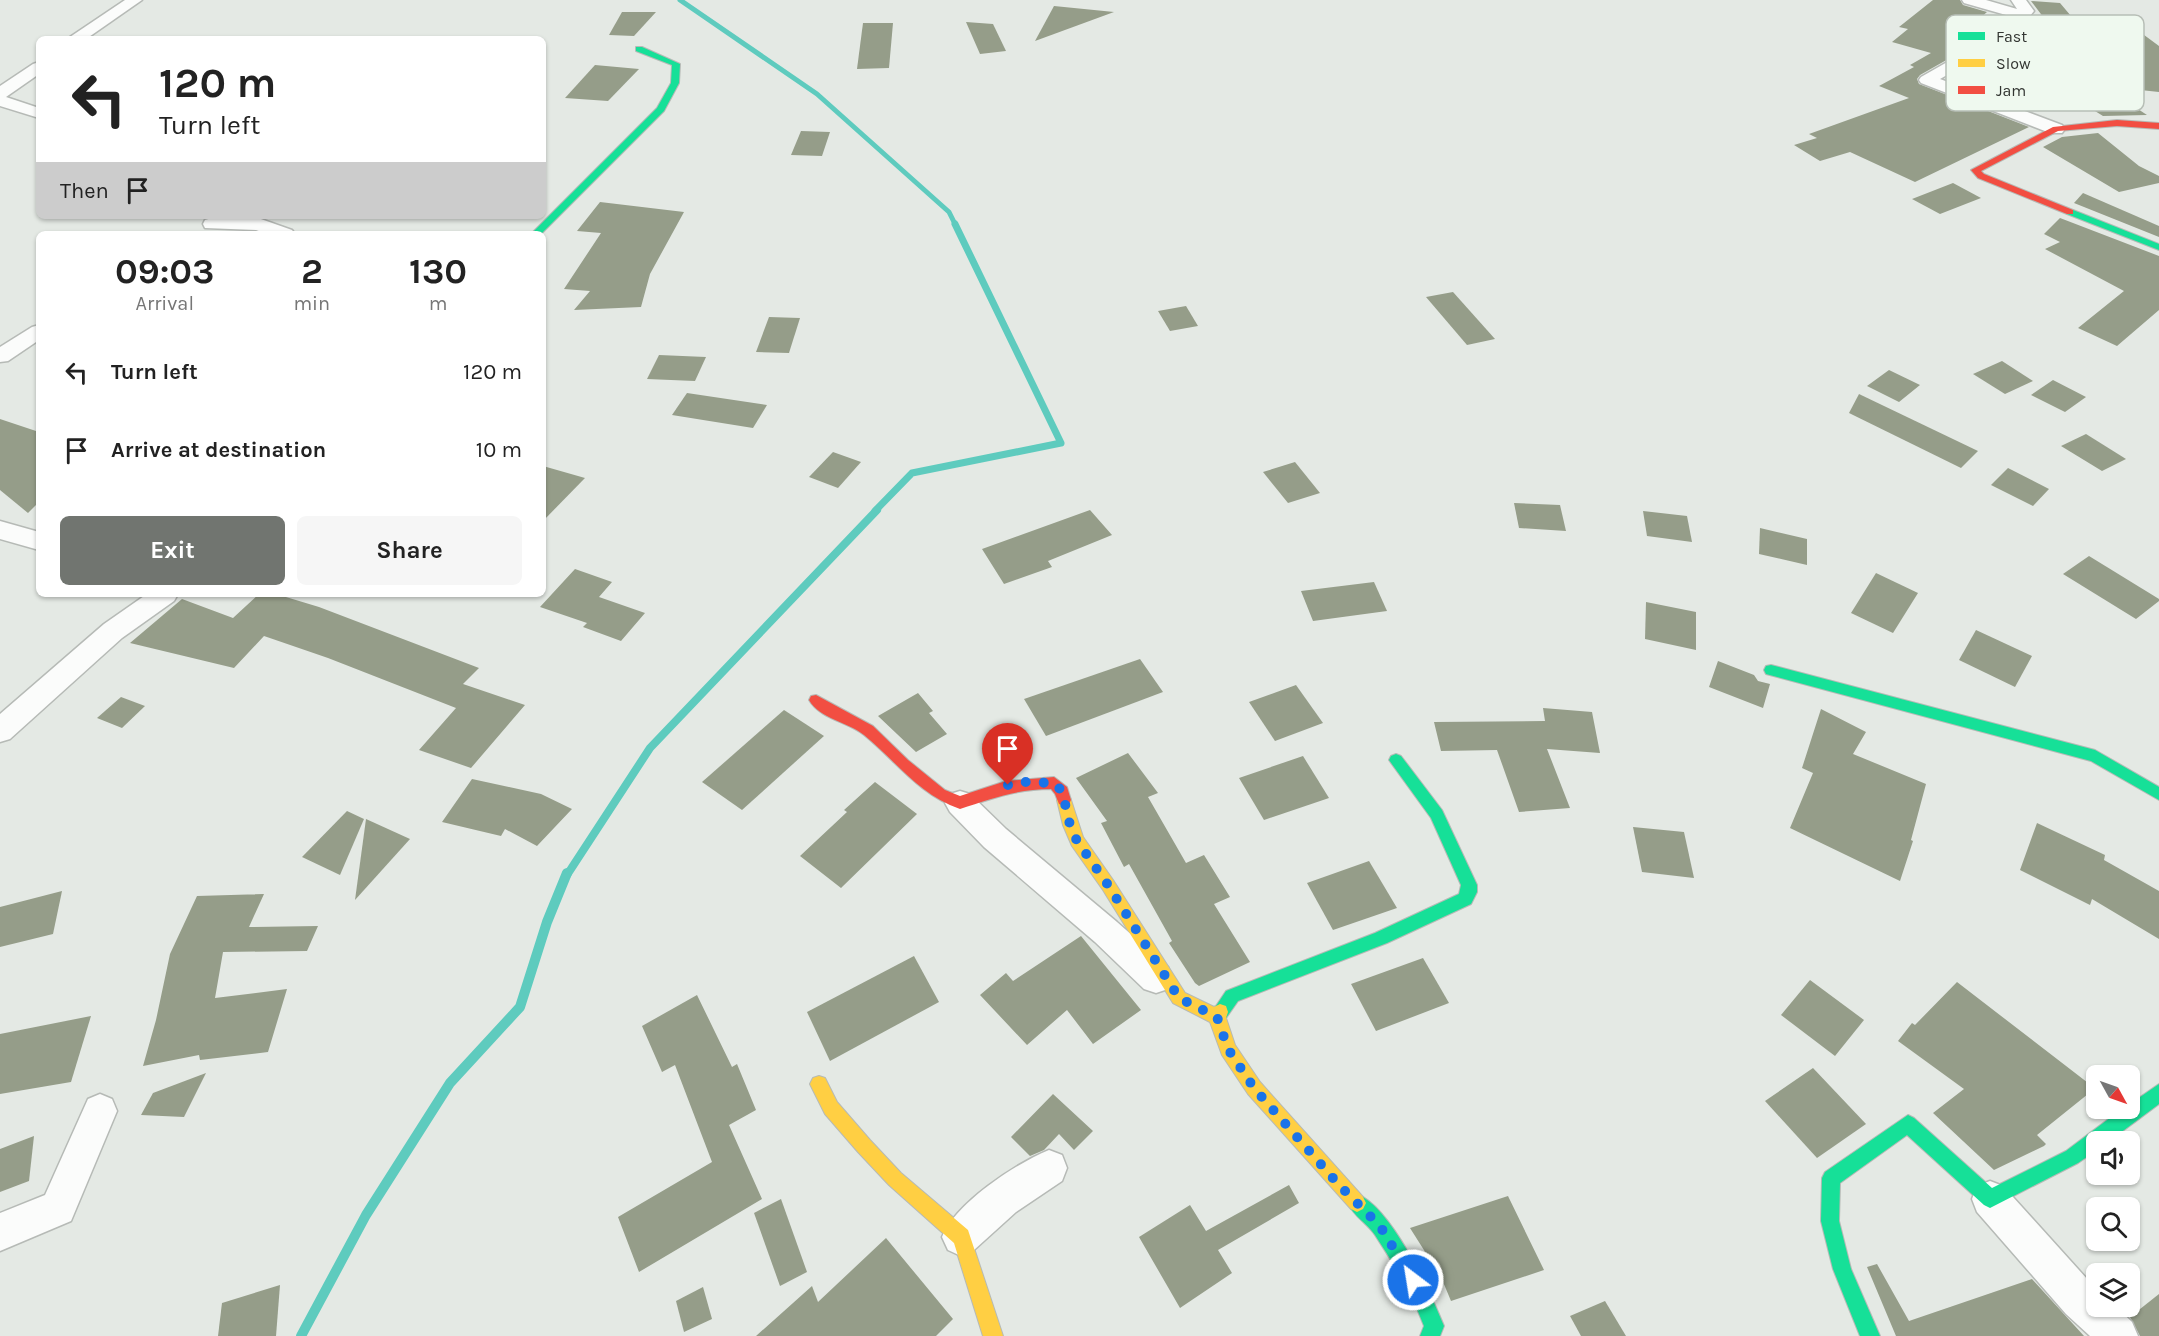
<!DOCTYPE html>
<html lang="en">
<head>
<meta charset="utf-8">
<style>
  body { margin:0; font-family:Karla,sans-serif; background:#f6f6f6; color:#222; height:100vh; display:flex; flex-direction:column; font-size:22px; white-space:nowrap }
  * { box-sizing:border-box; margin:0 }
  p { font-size:20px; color:#767676 }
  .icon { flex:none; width:33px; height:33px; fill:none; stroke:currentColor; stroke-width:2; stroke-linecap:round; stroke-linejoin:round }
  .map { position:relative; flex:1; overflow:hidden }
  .panel { position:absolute; left:36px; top:231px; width:510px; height:366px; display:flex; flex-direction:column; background:#fff; border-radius:9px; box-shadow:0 2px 4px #0004 }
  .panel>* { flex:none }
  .top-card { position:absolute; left:36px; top:36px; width:510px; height:183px; border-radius:9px; box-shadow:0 2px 4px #0004; background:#fff; color:#222; overflow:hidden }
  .needle { width:39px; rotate:130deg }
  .buttons { position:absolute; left:2086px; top:1065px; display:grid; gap:12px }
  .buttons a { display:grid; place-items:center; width:54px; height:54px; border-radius:9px; background:#fff; box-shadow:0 2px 4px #0004; font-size:30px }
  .pin { position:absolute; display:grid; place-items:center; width:51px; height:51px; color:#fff; margin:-62px -26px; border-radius:50% 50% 50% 0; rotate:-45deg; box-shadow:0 0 6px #0007 }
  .pin .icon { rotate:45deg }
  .me { position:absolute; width:66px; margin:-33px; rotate:329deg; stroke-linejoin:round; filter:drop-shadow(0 0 4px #0008) }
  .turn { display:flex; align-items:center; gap:21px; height:126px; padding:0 24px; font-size:27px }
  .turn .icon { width:78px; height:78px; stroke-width:2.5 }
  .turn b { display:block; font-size:42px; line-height:51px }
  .then { display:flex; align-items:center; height:57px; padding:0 24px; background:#0003; gap:12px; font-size:22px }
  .eta { display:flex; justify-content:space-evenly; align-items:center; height:102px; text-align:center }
  .eta b { font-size:36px; font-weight:700; line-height:42px }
  .button { display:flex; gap:12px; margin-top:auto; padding:12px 24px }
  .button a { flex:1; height:69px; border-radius:9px; background:#717570; color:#fff; font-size:24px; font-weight:700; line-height:69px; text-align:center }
  .button a+a { background:#f6f6f6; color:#222 }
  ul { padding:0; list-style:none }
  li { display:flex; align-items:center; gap:18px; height:78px; padding:0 24px }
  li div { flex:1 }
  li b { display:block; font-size:22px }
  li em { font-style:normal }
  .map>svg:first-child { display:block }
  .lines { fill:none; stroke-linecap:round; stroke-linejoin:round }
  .stream-far3 { stroke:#5ecbbe; stroke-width:5 }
  .stream-far2 { stroke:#5ecbbe; stroke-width:7 }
  .stream-far1 { stroke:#5ecbbe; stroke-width:8 }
  .stream { stroke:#5ecbbe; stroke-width:10 }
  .building { fill:#959d89 }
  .street-casing { stroke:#b6bab6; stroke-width:3 }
  .fast-casing { stroke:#b6bab6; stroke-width:2 }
  .slow-casing { stroke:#b6bab6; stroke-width:2 }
  .jam-casing { stroke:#b6bab6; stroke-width:2 }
  .street { fill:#fbfcfb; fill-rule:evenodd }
  .fast { fill:#16e098; fill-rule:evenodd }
  .slow { fill:#ffcf43; fill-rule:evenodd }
  .jam { fill:#f24e42; fill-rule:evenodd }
  .route { stroke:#1a73e8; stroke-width:10; stroke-dasharray:0 18 }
  .key { fill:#eff9ef; stroke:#b7beb6; stroke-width:1.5 }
  .key-label { font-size:16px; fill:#333632 }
</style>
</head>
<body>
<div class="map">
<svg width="2159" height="1336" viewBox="0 0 2159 1336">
  <rect width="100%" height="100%" fill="#e4e9e4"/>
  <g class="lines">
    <!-- stream-far3 -->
    <polyline class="stream-far3" points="680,0 817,94 949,212 956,226"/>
    <!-- stream-far2 -->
    <polyline class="stream-far2" points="875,511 912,473 1061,443 955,224"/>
    <!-- stream-far1 -->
    <polyline class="stream-far1" points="567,875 650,748 877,510"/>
    <!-- stream -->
    <polyline class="stream" points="301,1336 366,1215 450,1083 520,1007 547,922 567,873"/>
  </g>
  <!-- building -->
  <g class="building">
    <polygon points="1933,0 1960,0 1963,5 1987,12 1953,42 1980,41 1920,75 1917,79 1919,84 2029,127 1915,182 1850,152 1820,161 1794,145 1817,138 1809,134 1909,98 1879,86 1914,67 1910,65 1931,53 1892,42 1908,29 1899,27"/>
    <polygon points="2031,1 2060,3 2071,16 2117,15 2159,46 2159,92 2103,86 2147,115 2103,116 2050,83 2008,102 1945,79 2013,40 2059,38"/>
    <polygon points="1054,6 1114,12 1035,41"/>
    <polygon points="622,12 656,12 634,36 609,35"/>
    <polygon points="966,22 993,24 1006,51 980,54"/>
    <polygon points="863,23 893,23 889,68 857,69"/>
    <polygon points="595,65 639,69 608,101 565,98"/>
    <polygon points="801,131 830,132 822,156 791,155"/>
    <polygon points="2098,133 2139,166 2159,176 2159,183 2119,192 2043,147 2062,137"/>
    <polygon points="1953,183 1981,198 1940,214 1912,199"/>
    <polygon points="2083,193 2159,226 2159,237 2074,203"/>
    <polygon points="600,202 684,212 650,274 641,307 574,310 590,291 564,289 601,233 577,231"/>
    <polygon points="2060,218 2159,256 2159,310 2117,346 2078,328 2124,291 2045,249 2060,242 2044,234"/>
    <polygon points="1453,292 1495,339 1467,345 1426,297"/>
    <polygon points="1186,306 1198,326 1170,331 1158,311"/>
    <polygon points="769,317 800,318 789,353 756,352"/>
    <polygon points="659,355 706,357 695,381 647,379"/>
    <polygon points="2002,361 2033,381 2005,394 1973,374"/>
    <polygon points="1889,370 1920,385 1899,402 1867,386"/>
    <polygon points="2053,380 2086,397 2065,412 2031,395"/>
    <polygon points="687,393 767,405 753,428 672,415"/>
    <polygon points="1859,394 1978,451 1961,468 1849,413"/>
    <polygon points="0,419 39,432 39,502 28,513 0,490"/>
    <polygon points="2086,434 2126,459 2102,471 2061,446"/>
    <polygon points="833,452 861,462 838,488 809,477"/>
    <polygon points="1295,462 1320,493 1288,503 1263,472"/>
    <polygon points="543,466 585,478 543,521"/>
    <polygon points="2008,468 2049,489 2033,506 1991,485"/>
    <polygon points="1514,503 1560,505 1566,531 1519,528"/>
    <polygon points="1090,510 1112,535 1048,561 1052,567 1004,584 982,549"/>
    <polygon points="1643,511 1687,516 1692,542 1647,536"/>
    <polygon points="1760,528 1807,539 1807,565 1759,554"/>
    <polygon points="2089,556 2159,599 2159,601 2136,619 2063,574"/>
    <polygon points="575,569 612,582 599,597 645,613 621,641 583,627 587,623 540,607"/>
    <polygon points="1876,573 1918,593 1893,633 1851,613"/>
    <polygon points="1374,582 1387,611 1313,621 1301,591"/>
    <polygon points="259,594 276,594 319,607 479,668 463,684 525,705 471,768 419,750 456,708 328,658 264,636 234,668 130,643 182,599 233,618"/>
    <polygon points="1646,602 1696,612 1696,650 1645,639"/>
    <polygon points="1976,630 2032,656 2015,687 1959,660"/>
    <polygon points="1140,659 1163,692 1046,736 1024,699"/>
    <polygon points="1718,661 1754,675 1758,681 1770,684 1763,708 1709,687"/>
    <polygon points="1296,685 1323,723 1275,741 1249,702"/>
    <polygon points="918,693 933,711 929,713 947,734 916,752 878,716"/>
    <polygon points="121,697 145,706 122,728 97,718"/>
    <polygon points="1543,708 1592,712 1600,753 1547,749 1570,808 1519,812 1497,750 1441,751 1434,722 1545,721"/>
    <polygon points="1821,709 1866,732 1853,754 1926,784 1911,840 1913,841 1900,881 1790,828 1813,773 1802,768"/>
    <polygon points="784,710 824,736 742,810 702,782"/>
    <polygon points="1128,753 1158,793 1148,797 1186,863 1204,855 1230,897 1214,904 1250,962 1199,986 1195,983 1169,943 1172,941 1129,864 1124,867 1101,823 1107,821 1076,778"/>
    <polygon points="1303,756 1329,798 1264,820 1239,778"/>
    <polygon points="472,779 541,794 572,809 537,846 505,829 501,836 442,822"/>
    <polygon points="875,782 917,814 841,888 800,856 847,812 844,810"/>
    <polygon points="347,811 364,819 340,875 302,857"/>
    <polygon points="366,819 410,839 355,900"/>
    <polygon points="2037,823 2105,855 2104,860 2159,891 2159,939 2092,899 2090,905 2020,870"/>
    <polygon points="1633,827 1684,832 1694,878 1642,872"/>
    <polygon points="1369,861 1397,908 1333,930 1307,883"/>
    <polygon points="62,891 53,934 0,947 0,907"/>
    <polygon points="264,894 249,927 318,926 307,951 223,952 215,998 287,989 268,1052 200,1060 199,1055 143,1066 156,1020 170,954 197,896"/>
    <polygon points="1081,936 1141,1010 1093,1044 1067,1010 1027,1045 980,995 1006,973 1013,981"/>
    <polygon points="914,956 939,1002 830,1061 807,1012"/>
    <polygon points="1423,958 1449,1003 1376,1031 1351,984"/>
    <polygon points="1810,980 1864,1020 1835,1056 1781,1015"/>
    <polygon points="1957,982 2092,1086 2090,1087 2093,1090 2037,1135 2046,1144 2044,1146 1994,1170 1933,1113 1964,1089 1898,1041 1912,1023 1915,1025"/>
    <polygon points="697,995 732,1067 737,1064 756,1110 729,1125 762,1199 639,1272 618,1217 712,1162 675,1065 662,1072 642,1026"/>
    <polygon points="91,1016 71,1082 0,1094 0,1034"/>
    <polygon points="1813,1068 1866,1124 1817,1158 1765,1101"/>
    <polygon points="206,1073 184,1117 141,1115 153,1093"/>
    <polygon points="1053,1094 1093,1131 1074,1150 1059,1134 1044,1150 1030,1156 1011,1137"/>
    <polygon points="34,1136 29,1181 0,1192 0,1149"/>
    <polygon points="1289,1185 1299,1203 1218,1250 1232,1273 1180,1308 1139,1237 1190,1205 1206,1231"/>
    <polygon points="1508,1196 1544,1270 1451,1301 1441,1277 1410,1228"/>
    <polygon points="781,1199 807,1272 780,1286 754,1213"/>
    <polygon points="886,1238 953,1319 936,1336 756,1336 812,1286 818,1302"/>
    <polygon points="1877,1264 1909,1321 2032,1279 2084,1336 1896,1336 1867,1267"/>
    <polygon points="280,1285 276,1336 218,1336 222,1303"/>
    <polygon points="703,1287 712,1319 684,1332 676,1301"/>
    <polygon points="2159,1294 2159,1336 2140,1336 2130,1317"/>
    <polygon points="1605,1301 1626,1336 1581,1336 1570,1316"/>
  </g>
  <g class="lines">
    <!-- street casing -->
    <g class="street-casing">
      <g id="street">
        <polygon points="125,0 142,0 86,39 67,39"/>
        <polygon points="1962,0 1986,0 2017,9 2011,0 2026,0 2034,11 2012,38 1940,79 2062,125 2065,129 2062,133 2050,133 1921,83 1919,80 1921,77 2000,32 2013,17 1964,3"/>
        <polygon points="39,62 39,74 6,97 39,108 39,118 0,106 0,86 33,64"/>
        <polygon points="212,218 258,218 292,230 295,234 267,234 256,230 205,228 203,224 205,220"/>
        <polygon points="39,325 39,340 8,361 0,362 0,347 32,327"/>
        <polygon points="0,521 39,532 39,550 0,539"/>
        <polygon points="147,594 178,594 174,601 122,638 10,739 0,742 0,714 104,624"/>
        <polygon points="960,791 970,794 1006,829 1117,922 1168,967 1172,978 1168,989 1156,993 1144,989 1095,942 984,847 950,812 945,803 950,794"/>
        <polygon points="100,1094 112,1099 117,1111 71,1221 0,1251 0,1213 45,1195 88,1099"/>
        <path d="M1049 1150 1062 1155 1067 1168 1062 1181 1016 1212 974 1250 961 1256 948 1250 942 1237C956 1203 1015 1164 1049 1150Z"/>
        <polygon points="1990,1181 2003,1186 2097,1290 2097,1306 2115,1306 2132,1322 2138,1336 2090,1336 2066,1314 1977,1212 1972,1199 1977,1186"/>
      </g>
    </g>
    <!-- fast casing -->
    <g class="fast-casing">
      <g id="fast">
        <polygon points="636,47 642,47 680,64 679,83 664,111 541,234 531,234 657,108 671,83 672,65 636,51"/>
        <polygon points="2067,210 2073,210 2159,244 2159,250 2067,214"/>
        <polygon points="1771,665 2095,750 2159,787 2159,800 2091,761 1766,674 1764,670 1766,666"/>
        <polygon points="1396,754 1401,756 1442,810 1477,885 1477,892 1471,904 1387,943 1238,1001 1226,1018 1220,1020 1214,1018 1212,1012 1226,991 1375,933 1459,894 1461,885 1431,818 1389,760 1391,756"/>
        <polygon points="2159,1084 2159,1104 2108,1142 2097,1142 2097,1150 2078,1163 1990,1208 1984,1205 1907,1135 1840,1183 1839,1221 1851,1269 1880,1336 1860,1336 1833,1269 1821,1221 1822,1178 1825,1172 1908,1115 1914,1118 1992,1188 2066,1151 2123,1108 2130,1108 2130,1104"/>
        <path d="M1357 1194C1392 1208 1430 1292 1444 1326L1440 1336H1420L1424 1326C1412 1294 1394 1264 1375 1235 1367 1223 1353 1216 1348 1203L1351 1197Z"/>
      </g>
    </g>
    <!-- slow casing -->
    <g class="slow-casing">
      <g id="slow">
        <polygon points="1064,794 1069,796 1071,800 1083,837 1113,880 1185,993 1214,1007 1220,1004 1226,1006 1228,1012 1226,1018 1235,1045 1260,1082 1363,1197 1366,1203 1363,1209 1357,1212 1351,1209 1248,1094 1222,1055 1210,1022 1173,1003 1103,890 1072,846 1063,825 1057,800 1059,796"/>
        <polygon points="819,1076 825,1078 837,1102 870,1140 901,1173 968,1230 1003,1336 983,1336 954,1243 889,1185 858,1152 825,1114 810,1084 813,1078"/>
      </g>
    </g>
    <!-- jam casing -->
    <g class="jam-casing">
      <g id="jam">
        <polygon points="2117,120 2159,123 2159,129 2117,126 2058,131 1981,171 1984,174 2073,210 2073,214 2067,214 1978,178 1971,170 2053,127"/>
        <path d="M816 695 873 726 908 760 945 790 960 796 1006 781 1054 777 1067 787 1071 800 1069 804 1064 806 1059 804 1055 794 1051 789C1017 789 991 799 960 809 919 795 896 761 864 735 848 722 820 719 809 700L811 696Z"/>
      </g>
    </g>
    <!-- street -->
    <use href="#street" class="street"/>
    <!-- fast -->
    <use href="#fast" class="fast"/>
    <!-- slow -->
    <use href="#slow" class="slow"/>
    <!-- jam -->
    <use href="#jam" class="jam"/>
  </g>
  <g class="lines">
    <!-- route -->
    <polyline class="route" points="1008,785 1024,782 1054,783 1062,791 1070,825 1077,841 1108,885 1179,998 1217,1017 1228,1049 1254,1088 1339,1185 1380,1226 1413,1280"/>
  </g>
  <!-- legend -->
  <rect x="1946" y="15" width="198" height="96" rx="9" class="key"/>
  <rect x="1958" y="32" width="27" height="8" fill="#16e098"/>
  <rect x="1958" y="59" width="27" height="8" fill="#ffcf43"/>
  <rect x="1958" y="86" width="27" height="8" fill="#f24e42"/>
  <g class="key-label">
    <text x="1996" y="42">Fast</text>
    <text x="1996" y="69">Slow</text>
    <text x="1996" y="96">Jam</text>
  </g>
</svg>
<div class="buttons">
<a><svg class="needle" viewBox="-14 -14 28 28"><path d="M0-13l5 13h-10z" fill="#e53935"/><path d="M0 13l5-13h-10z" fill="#767676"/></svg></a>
<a><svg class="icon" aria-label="sound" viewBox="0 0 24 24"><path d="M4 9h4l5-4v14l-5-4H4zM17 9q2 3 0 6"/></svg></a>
<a><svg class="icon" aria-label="search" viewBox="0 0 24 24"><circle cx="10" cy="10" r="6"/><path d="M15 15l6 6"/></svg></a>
<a><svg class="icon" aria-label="layers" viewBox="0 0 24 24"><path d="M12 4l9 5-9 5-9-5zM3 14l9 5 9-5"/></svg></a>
</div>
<div class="pin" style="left:1008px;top:785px;background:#d93025"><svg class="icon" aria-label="arrive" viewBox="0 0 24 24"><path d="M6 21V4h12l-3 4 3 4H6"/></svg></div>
<svg class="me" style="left:1413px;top:1280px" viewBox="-20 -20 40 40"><circle r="17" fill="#1a73e8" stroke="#fff" stroke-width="3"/><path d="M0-11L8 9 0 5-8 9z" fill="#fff"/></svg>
<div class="top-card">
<div class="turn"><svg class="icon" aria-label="left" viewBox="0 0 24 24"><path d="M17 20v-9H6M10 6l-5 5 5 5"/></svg><div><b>120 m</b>Turn left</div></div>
<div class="then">Then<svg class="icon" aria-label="arrive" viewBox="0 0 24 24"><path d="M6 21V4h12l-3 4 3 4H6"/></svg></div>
</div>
<section class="panel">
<div class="eta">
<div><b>09:03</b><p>Arrival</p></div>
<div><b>2</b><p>min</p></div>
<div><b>130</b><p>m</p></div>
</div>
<ul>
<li><svg class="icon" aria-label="left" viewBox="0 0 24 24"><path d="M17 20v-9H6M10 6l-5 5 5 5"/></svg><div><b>Turn left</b></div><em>120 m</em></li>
<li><svg class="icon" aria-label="arrive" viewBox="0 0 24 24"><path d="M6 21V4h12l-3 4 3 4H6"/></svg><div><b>Arrive at destination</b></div><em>10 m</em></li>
</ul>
<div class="button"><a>Exit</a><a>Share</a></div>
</section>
</div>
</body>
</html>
